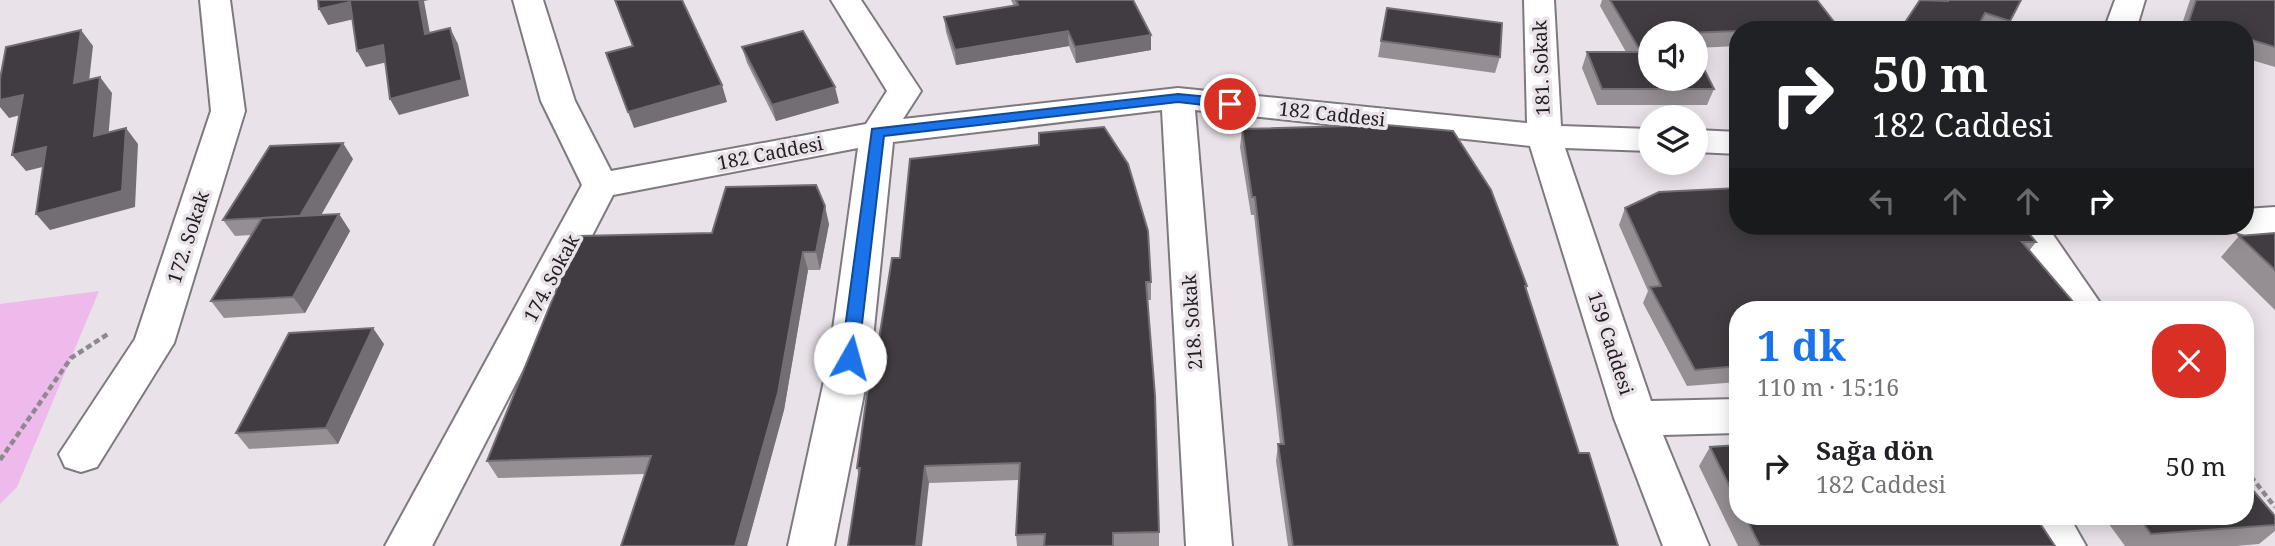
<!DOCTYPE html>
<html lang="tr">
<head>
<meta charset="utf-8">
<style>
  body { margin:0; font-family:"Noto Serif",serif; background:#f2f2f2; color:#202124; height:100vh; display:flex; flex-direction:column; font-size:26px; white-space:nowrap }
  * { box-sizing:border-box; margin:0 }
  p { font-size:23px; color:#757577 }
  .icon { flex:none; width:38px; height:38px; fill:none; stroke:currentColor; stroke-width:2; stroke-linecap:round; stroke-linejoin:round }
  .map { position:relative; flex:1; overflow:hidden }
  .side { position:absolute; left:1729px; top:301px; width:525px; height:224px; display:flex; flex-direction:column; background:#fff; border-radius:28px; box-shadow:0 4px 18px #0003 }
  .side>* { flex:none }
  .top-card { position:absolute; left:1729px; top:21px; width:525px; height:214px; border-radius:28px; box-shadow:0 4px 18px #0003; background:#202124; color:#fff; overflow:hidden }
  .fabs { position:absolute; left:1638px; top:21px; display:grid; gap:14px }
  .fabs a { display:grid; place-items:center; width:70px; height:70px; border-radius:50%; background:#fff; box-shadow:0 4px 18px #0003; font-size:35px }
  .pin { position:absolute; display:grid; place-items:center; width:60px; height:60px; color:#fff; margin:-30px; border:4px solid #fff; border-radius:50%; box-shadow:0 2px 7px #0007 }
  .me { position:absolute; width:77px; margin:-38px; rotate:7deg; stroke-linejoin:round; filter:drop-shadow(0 0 5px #0008) }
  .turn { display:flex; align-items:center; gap:24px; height:147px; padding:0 28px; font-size:32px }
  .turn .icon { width:91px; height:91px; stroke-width:2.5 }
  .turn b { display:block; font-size:49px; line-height:60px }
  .lanes { display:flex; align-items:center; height:66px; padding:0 28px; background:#0003; justify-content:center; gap:35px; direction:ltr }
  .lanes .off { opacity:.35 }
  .round { display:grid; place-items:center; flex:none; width:74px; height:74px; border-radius:28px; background:#f2f2f2 }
  .headline { display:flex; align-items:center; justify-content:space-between; height:119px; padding:0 28px }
  h1 { font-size:42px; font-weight:700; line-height:52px; color:#1a73e8 }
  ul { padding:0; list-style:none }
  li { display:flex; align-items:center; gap:21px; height:91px; padding:0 28px }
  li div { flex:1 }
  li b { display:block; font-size:26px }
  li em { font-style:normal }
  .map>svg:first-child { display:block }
  .green { fill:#eeb9eb }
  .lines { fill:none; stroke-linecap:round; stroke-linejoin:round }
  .minor-casing { stroke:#7f797f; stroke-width:4 }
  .path { stroke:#8e898e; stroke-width:4.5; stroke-dasharray:6 3.5; stroke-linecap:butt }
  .minor { fill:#fff; fill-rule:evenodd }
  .wall { fill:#958f94 }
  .shaded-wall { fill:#736e73 }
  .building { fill:#413c41; stroke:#736e73; stroke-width:2 }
  .route { fill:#1a73e8; stroke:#114b97; stroke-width:2 }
  .labels { text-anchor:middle; stroke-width:7; stroke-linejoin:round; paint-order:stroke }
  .street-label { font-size:19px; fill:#211f21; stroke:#e9e2e8 }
</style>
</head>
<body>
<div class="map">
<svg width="2275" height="546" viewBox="0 0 2275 546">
  <rect width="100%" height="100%" fill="#e9e2e8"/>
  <!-- green -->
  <polygon class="green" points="99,291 17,487 0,504 0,304"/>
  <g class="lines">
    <!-- minor casing -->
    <g class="minor-casing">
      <g id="minor">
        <polygon points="200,0 230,0 245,111 174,343 97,467 81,472 65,467 59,454 135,339 211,111"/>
        <polygon points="513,0 543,0 575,101 611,171 866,124 887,91 831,0 861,0 921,91 903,119 1178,88 1527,123 1524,0 1554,0 1561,126 1650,129 1650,151 1565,148 1651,401 1738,399 1738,433 1663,435 1709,546 1663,546 1614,418 1530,146 1195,110 1232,546 1186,546 1162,110 893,142 871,358 834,546 788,546 829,358 858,148 613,195 432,546 385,546 582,185 541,101"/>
        <polygon points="2115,0 2145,0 2136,30 2104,30"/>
        <polygon points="1696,130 1738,132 1738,154 1696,152"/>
        <polygon points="2275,207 2275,233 2245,235 2232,231 2229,226 2245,226 2245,209"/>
        <polygon points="2010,226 2047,226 2105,310 2064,310"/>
        <polygon points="2020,516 2069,516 2086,546 2037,546"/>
      </g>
    </g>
    <!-- path -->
    <g class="path">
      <polyline points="0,460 71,358 108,334"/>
      <polyline points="2245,469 2275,507"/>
    </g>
    <!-- minor -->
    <use href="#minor" class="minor"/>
  </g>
  <!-- wall -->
  <g class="wall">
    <polygon points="1011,0 1133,0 1151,50 1076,63 1069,46 956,65 946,32 944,17 1014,6"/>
    <polygon points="1602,0 1817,0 1838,27 1837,30 1738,30 1738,46 1696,48 1696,33 1650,33 1714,89 1707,105 1597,105 1582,68 1587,52 1626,52 1600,6"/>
    <polygon points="2021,0 2004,30 1976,29 1948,1"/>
    <polygon points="2190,0 2275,0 2275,67 2245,58 2245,30 2180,30"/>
    <polygon points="1387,8 1500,57 1495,73 1378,57"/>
    <polygon points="742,47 839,103 776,121 747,63"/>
    <polygon points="1242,129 1527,286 1526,290 1579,453 1618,546 1288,546 1276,461 1278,444 1280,444 1254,215 1251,215 1240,147"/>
    <polygon points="353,159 320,215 339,214 350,231 305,313 224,318 211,301 251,235 235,236 223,220"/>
    <polygon points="1625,208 2036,242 2029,251 1738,310 1738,382 1687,386 1643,303 1648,291 1619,225"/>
    <polygon points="829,224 820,270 808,270 784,410 747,546 621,546 645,474 498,478 487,461"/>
    <polygon points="2275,233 2275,310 2221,257 2239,236"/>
    <polygon points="892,258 1151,282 1151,300 1148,300 1159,532 1159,546 1017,546 1016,535 1019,480 929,483 859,476 857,468 875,364"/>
    <polygon points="384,344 338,444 249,449 236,433"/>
    <polygon points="1738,445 1738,516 2035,516 2055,546 1738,546 1699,466 1710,447"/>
    <polygon points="2103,516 2275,516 2275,531 2259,544 2236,546 2125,546"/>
  </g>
  <!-- shaded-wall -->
  <g class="shaded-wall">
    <polygon points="388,0 429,0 424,1 433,50"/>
    <polygon points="350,2 359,18 328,25 319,9"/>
    <polygon points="450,28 458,44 469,96 399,115 390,99"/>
    <polygon points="81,30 93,46 87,99 74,83"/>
    <polygon points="1068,31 1069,46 956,65 955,50"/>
    <polygon points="1151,35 1151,50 1076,63 1075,47"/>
    <polygon points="383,45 392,61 366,67 357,51"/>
    <polygon points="100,77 112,93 107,152 94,136"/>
    <polygon points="722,85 727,102 634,128 628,112"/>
    <polygon points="835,87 839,103 776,121 772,105"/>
    <polygon points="23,95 36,111 9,118 0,107 0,100"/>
    <polygon points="126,128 138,144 135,207 50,230 36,214"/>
    <polygon points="343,143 353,159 311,233 300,216"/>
    <polygon points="46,147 59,163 26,171 12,155"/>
    <polygon points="825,206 829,224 820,270 816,252"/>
    <polygon points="339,214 350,231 305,313 293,297"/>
    <polygon points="803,252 808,270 784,410 747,546 735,546"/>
    <polygon points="373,328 384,344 338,444 326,428"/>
    <polygon points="925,466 929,483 922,546 916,546"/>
  </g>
  <!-- building -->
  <g class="building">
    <polygon points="318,0 419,0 425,34 450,28 462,80 390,99 383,45 357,51 350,2 319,9"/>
    <polygon points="615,0 682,0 722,85 628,112 606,53 633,46"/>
    <polygon points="1016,0 1133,0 1151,35 1075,47 1068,31 955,50 944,17 1018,5"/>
    <polygon points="1610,0 1817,0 1838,27 1738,30 1738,31 1685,33 1650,33 1650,79 1696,79 1696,53 1714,89 1602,89 1587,52 1641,52"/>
    <polygon points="1920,0 1948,1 1948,0 2021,0 2010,21 1985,13 1976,30 1900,30"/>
    <polygon points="2196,0 2275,0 2275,47 2245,38 2245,30 2217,30 2189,21"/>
    <polygon points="1387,8 1502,23 1500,57 1381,41"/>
    <polygon points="81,30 74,83 100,77 94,136 126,128 122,191 36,214 46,147 12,155 23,95 0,100 0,79 6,47"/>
    <polygon points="803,31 835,87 772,105 742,47"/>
    <polygon points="1386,125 1453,131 1491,190 1527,286 1525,286 1579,453 1589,453 1618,546 1293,546 1278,444 1284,444 1255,197 1252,197 1242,129"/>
    <polygon points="1104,127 1128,164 1148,231 1151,282 1146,282 1155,396 1159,532 1113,533 1113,546 1044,546 1045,534 1016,535 1020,463 925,466 916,546 848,546 860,468 857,468 871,364 875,364 892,258 900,258 910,159 1039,145 1039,133"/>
    <polygon points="343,143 300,216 223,220 270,146"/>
    <polygon points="816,185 825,206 816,252 803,252 778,393 735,546 621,546 651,456 487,461 578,236 712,233 726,187"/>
    <polygon points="1738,188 1738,226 2023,226 2036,242 2022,242 2080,310 1738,310 1738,366 1695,370 1650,287 1661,286 1625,208 1659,192"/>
    <polygon points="339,214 293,297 211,301 262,218"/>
    <polygon points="2275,233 2275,270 2239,236"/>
    <polygon points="373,328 326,428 236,433 289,333"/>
    <polygon points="1738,445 1738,503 1710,447"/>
    <polygon points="2245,481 2275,516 2275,525 2151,534 2138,516 2245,516"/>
    <polygon points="1745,516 2035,516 2055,546 1760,546"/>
  </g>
  <!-- route -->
  <polygon class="route" points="1178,94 1230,99 1237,104 1230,108 1178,102 884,136 858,358 856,362 844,362 841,358 872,129"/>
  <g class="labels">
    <!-- street labels -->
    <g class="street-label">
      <text transform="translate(1541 68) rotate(-92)" y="7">181. Sokak</text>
      <text transform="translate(1332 114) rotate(6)" y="7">182 Caddesi</text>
      <text transform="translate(770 153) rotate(-11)" y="7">182 Caddesi</text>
      <text transform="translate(188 237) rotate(-72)" y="7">172. Sokak</text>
      <text transform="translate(551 278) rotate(-62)" y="7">174. Sokak</text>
      <text transform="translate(1192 322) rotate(-94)" y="7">218. Sokak</text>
      <text transform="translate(1611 343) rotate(72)" y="7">159 Caddesi</text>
    </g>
  </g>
</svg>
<div class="fabs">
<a><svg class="icon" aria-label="sound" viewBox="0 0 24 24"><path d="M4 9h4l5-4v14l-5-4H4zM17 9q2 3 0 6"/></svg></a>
<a><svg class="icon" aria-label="layers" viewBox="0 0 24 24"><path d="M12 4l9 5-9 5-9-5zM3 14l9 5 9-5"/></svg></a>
</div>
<div class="pin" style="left:1230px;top:104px;background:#d93025"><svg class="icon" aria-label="arrive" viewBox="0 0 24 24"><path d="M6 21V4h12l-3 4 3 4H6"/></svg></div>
<svg class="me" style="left:850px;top:358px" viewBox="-20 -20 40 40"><circle r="19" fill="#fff"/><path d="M0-13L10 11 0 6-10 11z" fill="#1a73e8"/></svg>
<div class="top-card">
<div class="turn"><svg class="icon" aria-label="right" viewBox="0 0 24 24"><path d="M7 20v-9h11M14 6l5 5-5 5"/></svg><div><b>50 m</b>182 Caddesi</div></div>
<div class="lanes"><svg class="icon off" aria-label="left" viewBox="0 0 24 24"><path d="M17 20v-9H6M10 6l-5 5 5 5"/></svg><svg class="icon off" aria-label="ahead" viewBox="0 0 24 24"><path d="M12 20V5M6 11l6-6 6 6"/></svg><svg class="icon off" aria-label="ahead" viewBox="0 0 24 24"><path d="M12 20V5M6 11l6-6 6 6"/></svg><svg class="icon" aria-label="right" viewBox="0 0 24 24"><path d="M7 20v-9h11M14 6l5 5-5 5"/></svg></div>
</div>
<section class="side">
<div class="headline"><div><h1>1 dk</h1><p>110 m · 15:16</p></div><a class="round" style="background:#d93025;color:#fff"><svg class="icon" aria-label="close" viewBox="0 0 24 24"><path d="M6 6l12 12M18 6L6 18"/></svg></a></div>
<ul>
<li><svg class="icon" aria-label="right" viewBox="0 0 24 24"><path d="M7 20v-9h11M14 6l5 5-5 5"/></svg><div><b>Sağa dön</b><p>182 Caddesi</p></div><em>50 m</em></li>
</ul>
</section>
</div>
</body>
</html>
